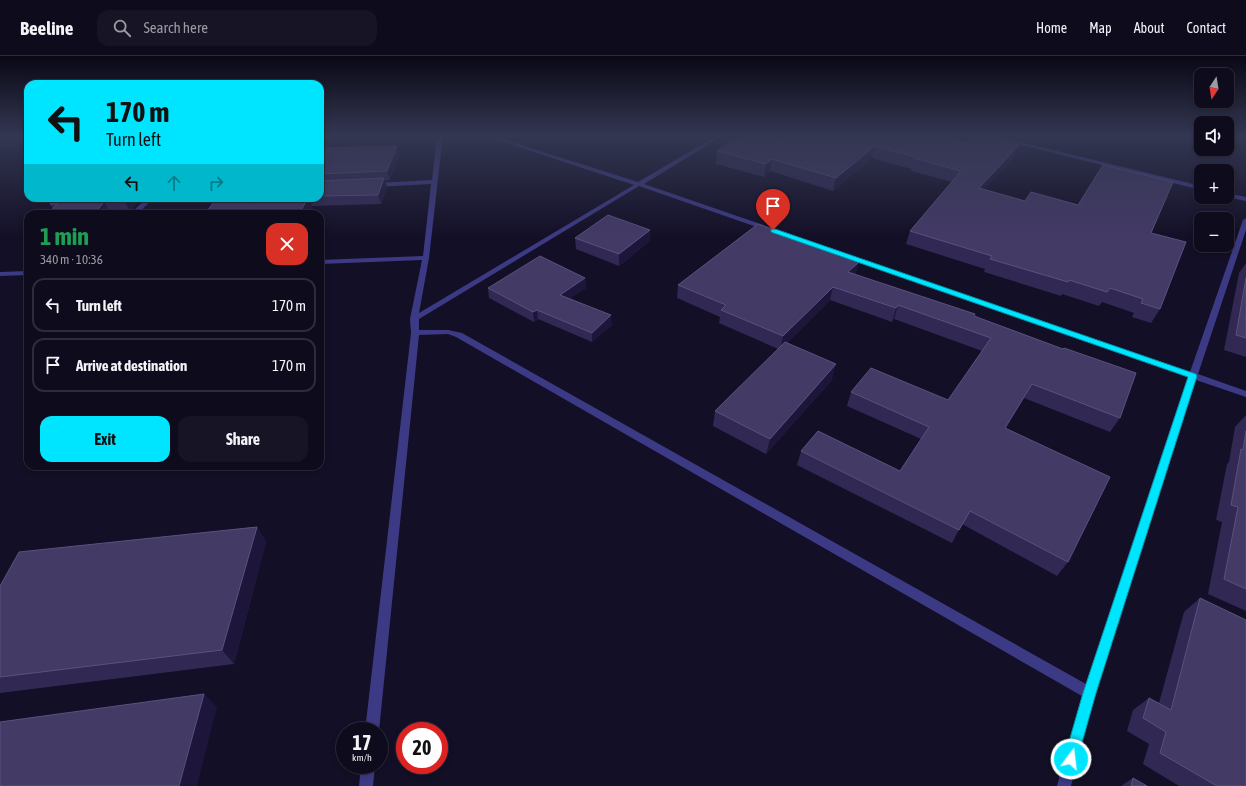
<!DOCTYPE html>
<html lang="en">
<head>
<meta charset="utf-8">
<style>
  body { margin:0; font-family:"Asap Condensed",sans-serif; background:#171425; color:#f1f3f6; height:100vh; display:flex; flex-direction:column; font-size:15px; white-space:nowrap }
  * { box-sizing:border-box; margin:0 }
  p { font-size:13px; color:#9b9ba3 }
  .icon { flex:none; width:22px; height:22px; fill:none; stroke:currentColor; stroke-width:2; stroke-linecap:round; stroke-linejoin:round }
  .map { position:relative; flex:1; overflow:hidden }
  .drawer { position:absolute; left:24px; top:154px; width:300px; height:260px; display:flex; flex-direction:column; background:#0e0b1c; border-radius:12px; box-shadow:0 2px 6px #0003,0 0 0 1px #2e2b3b }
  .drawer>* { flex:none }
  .top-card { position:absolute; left:24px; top:24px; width:300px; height:122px; border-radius:12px; box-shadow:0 2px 6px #0003,0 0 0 1px #2e2b3b; background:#00e5ff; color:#111; overflow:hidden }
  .needle { width:26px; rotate:192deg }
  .tools { position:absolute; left:1194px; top:12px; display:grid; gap:8px }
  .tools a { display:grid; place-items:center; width:40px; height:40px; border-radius:8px; background:#0e0b1c; box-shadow:0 2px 6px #0003,0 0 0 1px #2e2b3b; font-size:20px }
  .speed { position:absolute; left:336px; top:666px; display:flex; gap:8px; font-size:20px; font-weight:700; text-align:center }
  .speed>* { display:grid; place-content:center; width:52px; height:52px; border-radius:50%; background:#0e0b1c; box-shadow:0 2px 6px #0003,0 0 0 1px #2e2b3b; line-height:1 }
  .speed small { font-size:10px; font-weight:400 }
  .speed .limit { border:6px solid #d22; background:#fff; color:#111 }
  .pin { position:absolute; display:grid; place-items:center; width:34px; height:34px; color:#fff; margin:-41px -17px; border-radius:50% 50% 50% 0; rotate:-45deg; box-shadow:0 0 4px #0007 }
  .pin .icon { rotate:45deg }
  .me { position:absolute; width:44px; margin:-22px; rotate:15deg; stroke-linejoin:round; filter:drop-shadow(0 0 3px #0008) }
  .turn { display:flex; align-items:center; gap:14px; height:84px; padding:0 16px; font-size:18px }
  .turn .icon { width:52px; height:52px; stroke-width:2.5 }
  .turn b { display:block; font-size:28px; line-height:34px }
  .lanes { display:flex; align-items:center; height:38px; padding:0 16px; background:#0003; justify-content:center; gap:20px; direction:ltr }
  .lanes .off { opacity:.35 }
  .round { display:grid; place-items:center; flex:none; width:42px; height:42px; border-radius:12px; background:#171425 }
  .summary { display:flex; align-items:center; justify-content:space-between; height:68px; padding:0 16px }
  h1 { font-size:24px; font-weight:700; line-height:30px; color:#1e9e55 }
  .button { display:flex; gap:8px; margin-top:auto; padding:8px 16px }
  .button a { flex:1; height:46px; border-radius:12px; background:#00e5ff; color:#111; font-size:16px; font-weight:700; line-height:46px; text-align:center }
  .button a+a { background:#171425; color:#f1f3f6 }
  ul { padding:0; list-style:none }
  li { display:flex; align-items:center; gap:12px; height:54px; margin:0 8px 6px; padding:0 8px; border:2px solid #2e2b3b; border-radius:12px }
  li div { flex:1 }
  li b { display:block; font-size:15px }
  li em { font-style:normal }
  header { display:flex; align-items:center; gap:24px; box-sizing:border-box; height:56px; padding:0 20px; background:#0e0b1c; border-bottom:1px solid #2e2b3b }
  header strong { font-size:19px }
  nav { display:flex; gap:22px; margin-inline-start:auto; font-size:14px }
  .search { width:280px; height:36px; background:#171425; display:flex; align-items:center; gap:10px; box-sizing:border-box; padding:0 14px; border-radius:12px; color:#9b9ba3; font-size:15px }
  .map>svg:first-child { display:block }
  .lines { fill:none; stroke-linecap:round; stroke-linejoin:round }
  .lane { fill:#3d3a85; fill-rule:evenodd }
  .wall { fill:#312854 }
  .shaded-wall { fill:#1d163a }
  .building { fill:#433a66; stroke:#5a527e }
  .route { fill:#00e5ff; stroke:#0095a6 }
</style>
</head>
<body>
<header>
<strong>Beeline</strong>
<div class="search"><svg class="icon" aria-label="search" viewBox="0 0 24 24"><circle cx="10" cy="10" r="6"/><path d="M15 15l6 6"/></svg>Search here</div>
<nav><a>Home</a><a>Map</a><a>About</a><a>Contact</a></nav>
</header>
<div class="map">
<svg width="1246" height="730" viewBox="0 0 1246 730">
  <rect width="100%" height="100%" fill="#130f26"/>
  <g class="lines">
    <!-- lane -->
    <g class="lane">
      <path d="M437 79H443L429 202 419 257 634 129 482 79H490L638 126 718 79H724L644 128 1190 316 1243 164 1246 162V174L1198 318 1246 335V341L1196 324 1095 637 1071 730H1057L1082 640 456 281 448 278 419 279 379 675H365L411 277 410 263 422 204 320 208V204L423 200 431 128 374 131 371 129 374 127 432 124ZM639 130 1188 321 1086 628 462 277 448 274H419V263Z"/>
      <polygon points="982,79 991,79 1201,130 1201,134"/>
      <polygon points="1227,137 1246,141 1246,145 1227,141"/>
      <polygon points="147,142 154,142 137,158 130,158"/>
      <polygon points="28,215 28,219 0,220 0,216"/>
      <polygon points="361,709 375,709 373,730 359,730"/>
    </g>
  </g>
  <!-- wall -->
  <g class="wall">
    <polygon points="320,79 359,79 325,92 399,100 390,124 385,125 387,131 381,148 312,150 308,158 205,158 213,146 212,143 212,142 320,142"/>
    <polygon points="741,84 781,85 931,84 1014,101 984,134 1025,145 1151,177 1160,253 1151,267 1132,261 1134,257 1102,246 1099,250 1062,238 1061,240 984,216 985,213 906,188 910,175 952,126 911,115 911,113 872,102 833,135 770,115 764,121 716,108 717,95"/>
    <polygon points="56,142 141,142 130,155 110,156 53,153 50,148"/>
    <polygon points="650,174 650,185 619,210 576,193 575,182"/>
    <polygon points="859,206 855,219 974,260 1120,362 1110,376 1024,342 1006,372 1068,506 1057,520 962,468 952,487 797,409 801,395 900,415 921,383 847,350 851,336 948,344 982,295 894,263 892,266 830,244 787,287 832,324 766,398 713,370 715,355 778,293 719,267 720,261 677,242 678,229"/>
    <polygon points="1246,207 1246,301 1224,294 1239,217"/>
    <polygon points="585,222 586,232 570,242 612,269 592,286 538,263 534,266 489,242 488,232"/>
    <polygon points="1246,359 1246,555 1208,538 1222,466 1216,464 1227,408 1229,406 1235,371"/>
    <polygon points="257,471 266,486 234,608 0,637 0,530"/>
    <polygon points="1200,542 1246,730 1179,730 1143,708 1149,688 1127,675 1133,654 1149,642 1159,647 1184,556"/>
    <polygon points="1133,722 1147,730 1121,730"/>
  </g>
  <!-- shaded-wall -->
  <g class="shaded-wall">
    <polygon points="16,79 28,79 28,88 0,94 0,82"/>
    <polygon points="333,79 359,79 320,94 320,84"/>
    <polygon points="1019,89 1014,101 974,145 979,132"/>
    <polygon points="397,90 399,100 390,124 387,115"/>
    <polygon points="875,90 872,102 833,135 836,122"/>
    <polygon points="772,103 770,115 764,121 766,108"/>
    <polygon points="384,122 387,131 381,148 378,139"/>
    <polygon points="128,142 141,142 130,155 125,146"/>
    <polygon points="308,142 310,142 312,150 308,158 299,158"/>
    <polygon points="104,146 110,156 108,158 94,158"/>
    <polygon points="650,174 650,185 619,210 619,198"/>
    <polygon points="859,206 855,219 848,216"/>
    <polygon points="320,213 322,218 320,222"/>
    <polygon points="585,222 586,232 561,248 560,239"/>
    <polygon points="833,231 830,244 780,294 783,280"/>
    <polygon points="898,249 894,263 892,266 896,252"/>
    <polygon points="537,254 538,263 534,266 533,256"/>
    <polygon points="611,259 612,269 592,286 592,277"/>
    <polygon points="836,308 832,324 766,398 770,383"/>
    <polygon points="1032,328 1024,342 998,386 1005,372"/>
    <polygon points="257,471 266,486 234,608 222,594"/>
    <polygon points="204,638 217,651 197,730 179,730"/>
  </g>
  <!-- building -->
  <g class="building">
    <polygon points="0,79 16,79 0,82"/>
    <polygon points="320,79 333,79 320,84"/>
    <polygon points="749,79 759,79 781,85 791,79 910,79 931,84 937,79 968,87 977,79 978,79 1019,89 979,132 1025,145 1031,136 1078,149 1103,109 1173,126 1151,177 1186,186 1160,253 1141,247 1143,243 1110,232 1107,236 1069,224 1068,226 990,203 992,200 910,175 961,115 914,102 915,101 875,90 836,122 772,103 766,108 717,95 734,83 741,84"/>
    <polygon points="397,90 387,115 320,118 320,92"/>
    <polygon points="384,122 378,139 320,140 320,125"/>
    <polygon points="56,142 128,142 125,146 104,146 94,158 48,158 57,148 50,148"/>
    <polygon points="212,142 308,142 299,158 205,158 216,143 212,143"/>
    <polygon points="608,159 650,174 619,198 575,182"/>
    <polygon points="758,168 859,206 848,216 975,258 974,260 1063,293 1064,292 1136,317 1120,362 1032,328 1005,372 1110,421 1068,506 970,455 959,474 801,395 818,375 900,415 929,371 851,336 871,312 948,344 991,282 898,249 896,252 833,231 783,280 721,254 726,249 678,229"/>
    <polygon points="540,200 585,222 560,239 611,259 592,277 537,254 533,256 488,232"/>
    <polygon points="1246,222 1246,282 1236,279"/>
    <polygon points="785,286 836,308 770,383 715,355"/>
    <polygon points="1246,375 1246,533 1224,523 1238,451 1231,449 1241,393 1243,394"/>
    <polygon points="257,471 222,594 0,621 0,530 19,496"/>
    <polygon points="1200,542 1246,564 1246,730 1217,730 1160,697 1166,676 1143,662 1149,642 1171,654"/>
    <polygon points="204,638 179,730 0,730 0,666"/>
    <polygon points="1133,722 1147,730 1131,730"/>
  </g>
  <!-- sky -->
  <linearGradient id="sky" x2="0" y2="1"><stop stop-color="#0a0815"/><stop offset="0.44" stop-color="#333752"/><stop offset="1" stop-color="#333752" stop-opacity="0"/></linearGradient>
  <rect width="1246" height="181" fill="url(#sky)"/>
  <!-- route -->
  <polygon class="route" points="771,173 775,173 1196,318 1197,320 1096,637 1076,708 1071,710 1066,708 1064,703 1083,637 1188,321 771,176"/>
</svg>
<div class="tools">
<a><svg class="needle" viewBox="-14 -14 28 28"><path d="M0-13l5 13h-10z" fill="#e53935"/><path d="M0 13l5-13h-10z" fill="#9b9ba3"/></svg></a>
<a><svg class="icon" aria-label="sound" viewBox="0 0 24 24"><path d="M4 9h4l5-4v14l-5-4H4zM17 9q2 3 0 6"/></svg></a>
<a>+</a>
<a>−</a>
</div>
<div class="speed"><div>17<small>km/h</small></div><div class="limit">20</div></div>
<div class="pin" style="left:773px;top:174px;background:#d93025"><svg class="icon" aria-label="arrive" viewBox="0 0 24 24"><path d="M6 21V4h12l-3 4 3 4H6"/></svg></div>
<svg class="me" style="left:1071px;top:703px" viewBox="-20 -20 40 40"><circle r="17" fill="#00e5ff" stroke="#fff" stroke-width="3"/><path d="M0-11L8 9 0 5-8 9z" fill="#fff"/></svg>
<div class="top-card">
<div class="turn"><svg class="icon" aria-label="left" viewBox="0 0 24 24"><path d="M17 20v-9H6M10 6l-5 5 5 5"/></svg><div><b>170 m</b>Turn left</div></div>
<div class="lanes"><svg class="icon" aria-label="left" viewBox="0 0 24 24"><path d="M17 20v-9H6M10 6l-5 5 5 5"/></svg><svg class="icon off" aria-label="ahead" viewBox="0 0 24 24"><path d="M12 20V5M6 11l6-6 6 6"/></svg><svg class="icon off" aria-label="right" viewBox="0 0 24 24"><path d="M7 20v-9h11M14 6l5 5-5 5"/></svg></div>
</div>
<section class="drawer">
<div class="summary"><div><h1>1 min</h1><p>340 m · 10:36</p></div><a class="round" style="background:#d93025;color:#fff"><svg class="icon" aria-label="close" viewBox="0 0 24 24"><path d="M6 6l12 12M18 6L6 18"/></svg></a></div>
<ul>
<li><svg class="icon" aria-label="left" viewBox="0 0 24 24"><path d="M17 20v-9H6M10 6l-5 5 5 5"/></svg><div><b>Turn left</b></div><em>170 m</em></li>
<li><svg class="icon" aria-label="arrive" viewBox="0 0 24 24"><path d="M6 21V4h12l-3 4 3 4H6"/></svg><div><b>Arrive at destination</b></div><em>170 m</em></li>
</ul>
<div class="button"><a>Exit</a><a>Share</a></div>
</section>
</div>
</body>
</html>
